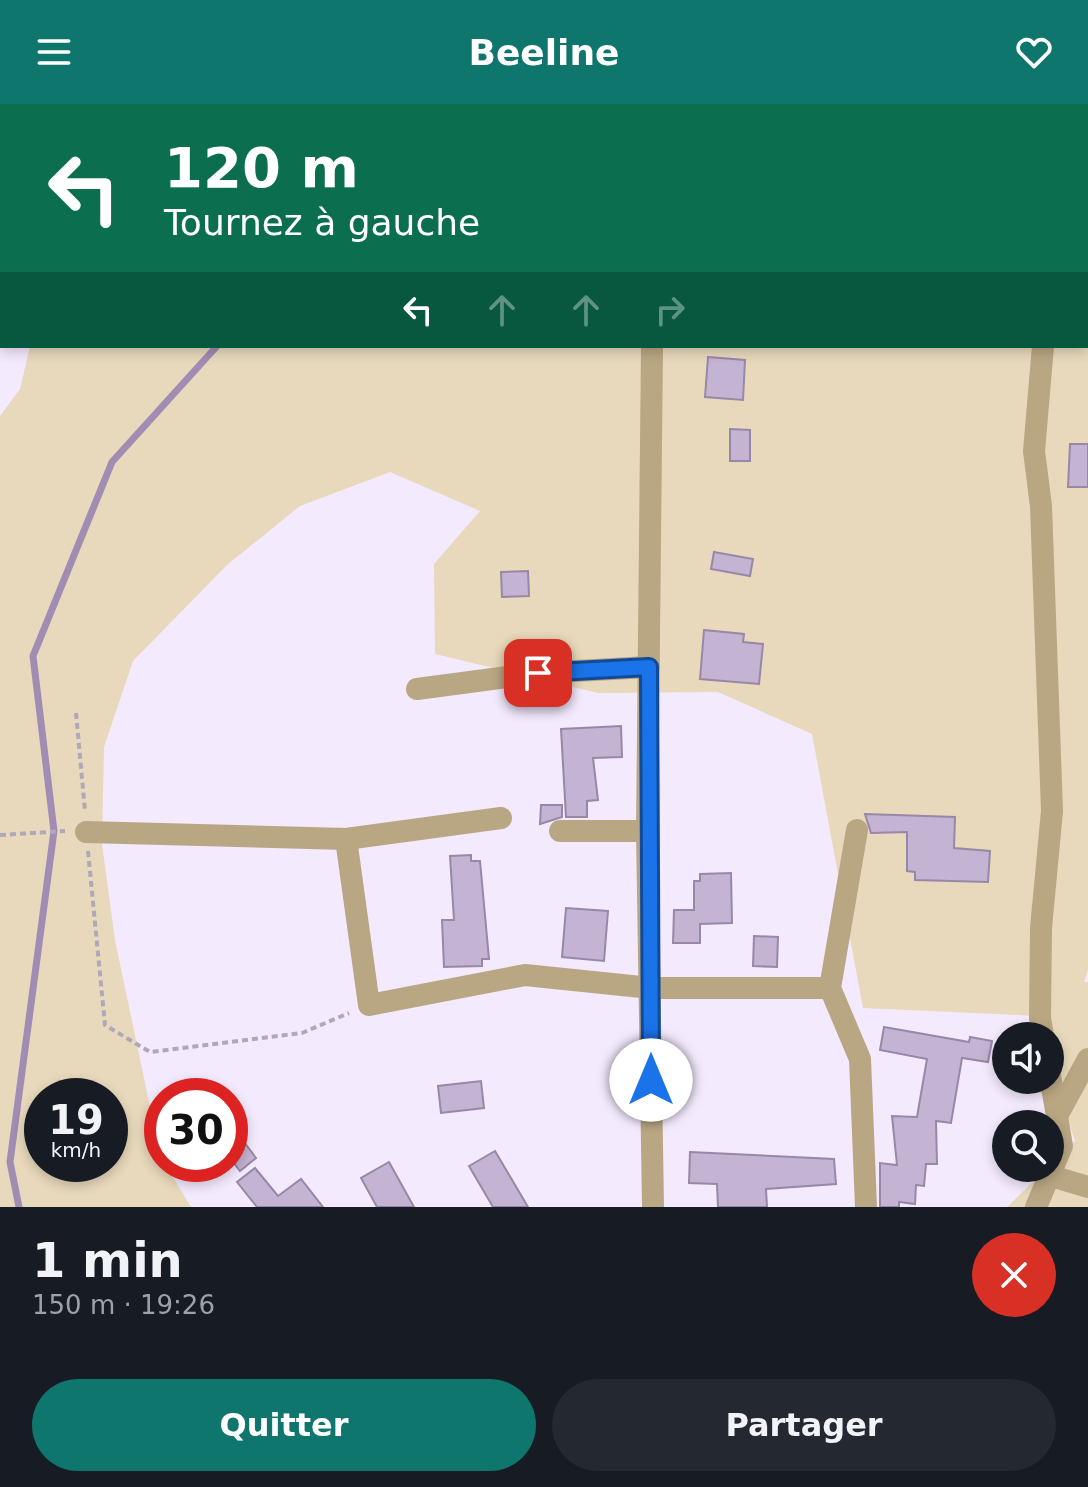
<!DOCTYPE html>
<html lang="fr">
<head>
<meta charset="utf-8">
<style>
  body { margin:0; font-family:"DejaVu Sans",sans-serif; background:#242831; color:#f1f3f6; height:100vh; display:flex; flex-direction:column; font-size:30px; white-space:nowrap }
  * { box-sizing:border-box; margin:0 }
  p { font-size:26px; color:#9ea1a6 }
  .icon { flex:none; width:44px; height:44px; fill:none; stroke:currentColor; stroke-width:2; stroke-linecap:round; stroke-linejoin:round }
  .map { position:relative; height:1103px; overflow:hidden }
  .sheet { display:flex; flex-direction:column; background:#171b24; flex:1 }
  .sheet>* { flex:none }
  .hud { position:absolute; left:0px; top:0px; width:1088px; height:244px; box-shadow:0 4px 12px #0003; background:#0b6e4f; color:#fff; overflow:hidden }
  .buttons { position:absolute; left:992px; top:918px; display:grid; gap:16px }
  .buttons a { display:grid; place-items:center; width:72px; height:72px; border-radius:50%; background:#171b24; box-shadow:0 4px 12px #0003; font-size:40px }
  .speed { position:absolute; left:24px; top:974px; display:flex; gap:16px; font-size:40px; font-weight:700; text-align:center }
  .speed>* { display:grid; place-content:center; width:104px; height:104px; border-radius:50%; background:#171b24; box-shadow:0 4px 12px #0003; line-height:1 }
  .speed small { font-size:20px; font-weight:400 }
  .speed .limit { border:12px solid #d22; background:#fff; color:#111 }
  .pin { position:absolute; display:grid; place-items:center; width:68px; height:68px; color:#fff; margin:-34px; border-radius:16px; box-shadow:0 4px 12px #0006 }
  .me { position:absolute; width:88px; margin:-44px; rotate:0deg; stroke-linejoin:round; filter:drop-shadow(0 0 6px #0008) }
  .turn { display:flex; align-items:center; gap:28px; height:168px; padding:0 32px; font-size:36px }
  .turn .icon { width:104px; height:104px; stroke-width:2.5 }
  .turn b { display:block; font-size:56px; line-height:68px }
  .lanes { display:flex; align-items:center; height:76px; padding:0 32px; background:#0003; justify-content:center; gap:40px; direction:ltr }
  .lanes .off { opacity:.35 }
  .round { display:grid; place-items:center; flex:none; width:84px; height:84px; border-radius:42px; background:#242831 }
  .overview { display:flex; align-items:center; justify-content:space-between; height:136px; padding:0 32px }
  h1 { font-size:48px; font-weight:700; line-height:60px }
  .button { display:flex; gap:16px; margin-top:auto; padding:16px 32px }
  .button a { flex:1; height:92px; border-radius:48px; background:#0f766e; color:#fff; font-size:32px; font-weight:700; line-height:92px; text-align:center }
  .button a+a { background:#242831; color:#f1f3f6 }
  header { display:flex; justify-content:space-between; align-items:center; height:104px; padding:0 32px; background:#0f766e; color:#fff; font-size:36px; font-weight:700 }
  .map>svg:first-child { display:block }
  .green { fill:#e8d9bc; fill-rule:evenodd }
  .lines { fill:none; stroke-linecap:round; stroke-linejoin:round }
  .stream { stroke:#a18db3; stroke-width:7 }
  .building { fill:#c4b3d3; stroke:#9888a7; stroke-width:2 }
  .path { stroke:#b0a7b9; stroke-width:4; stroke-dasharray:6 4; stroke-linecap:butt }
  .minor { stroke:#b9a683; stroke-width:22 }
  .route-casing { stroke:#114b97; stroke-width:20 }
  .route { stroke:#1a73e8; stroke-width:14 }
</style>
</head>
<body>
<header><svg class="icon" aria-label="menu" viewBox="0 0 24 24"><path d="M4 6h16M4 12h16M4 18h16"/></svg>Beeline<svg class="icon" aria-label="heart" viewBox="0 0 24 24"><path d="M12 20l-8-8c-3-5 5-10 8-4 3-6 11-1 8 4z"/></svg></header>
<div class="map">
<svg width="1088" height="1103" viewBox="0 0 1088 1103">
  <rect width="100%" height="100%" fill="#f4eafe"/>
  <!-- green -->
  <path class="green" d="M0 0H1088V866L1084 878H1088V1103H1007L1075 1037 1064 1005 1030 983 1031 976H1050V932L1038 912 863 904 812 630 718 588 598 589 435 550 434 460 480 407 390 368 300 402 227 461 133 557 104 643 102 740 115 836 162 1060H165L191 1103H0V312L20 285 30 242H1086V2H2V22ZM42 992H110V1060H42Z"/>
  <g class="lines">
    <!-- stream -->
    <g class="stream">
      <polyline points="432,2 434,0"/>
      <polyline points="19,1103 10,1058 54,727 33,552 112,358 217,242"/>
    </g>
  </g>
  <!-- building -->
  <g class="building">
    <polygon points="708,253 745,256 743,296 705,293"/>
    <polygon points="730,325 750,326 750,357 730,357"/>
    <polygon points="1070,340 1088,340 1088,383 1068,383"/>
    <polygon points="714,448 753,455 750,472 711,465"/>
    <polygon points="528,467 529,492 502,493 501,468"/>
    <polygon points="704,526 744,530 743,538 763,540 759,580 700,575"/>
    <polygon points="621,622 622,653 593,654 598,696 587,697 587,713 566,713 561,625"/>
    <polygon points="541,701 562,701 562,713 540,720"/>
    <polygon points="865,710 955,713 954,744 990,747 988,778 915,776 915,768 907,767 907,728 871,729"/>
    <polygon points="471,751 471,757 480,757 489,855 482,855 482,862 444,863 442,816 454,816 450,752"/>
    <polygon points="731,769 732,819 700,820 700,839 673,839 674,806 694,806 694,777 700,777 700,770"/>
    <polygon points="566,804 608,807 604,857 562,853"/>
    <polygon points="754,832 778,833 777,863 753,862"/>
    <polygon points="884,923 969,938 970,933 992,937 988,958 962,954 951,1019 936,1017 937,1060 926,1060 924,1082 916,1081 915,1100 899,1098 899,1103 880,1103 880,1059 897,1061 892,1012 917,1013 927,955 880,946"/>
    <polygon points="481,977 484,1004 441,1009 438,982"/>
    <polygon points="230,1019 256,1054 240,1067 230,1054"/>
    <polygon points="495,1047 528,1103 493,1103 469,1062"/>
    <polygon points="690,1048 834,1055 836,1080 766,1085 767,1103 718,1103 717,1080 689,1079"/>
    <polygon points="389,1058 414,1103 377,1103 361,1074"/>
    <polygon points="255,1064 278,1092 301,1075 323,1103 257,1103 237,1078"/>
  </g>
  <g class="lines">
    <!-- path -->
    <g class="path">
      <polyline points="76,609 85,707"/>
      <polyline points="0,731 65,727"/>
      <polyline points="88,747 105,921 150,948 302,929 349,909"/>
    </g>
    <!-- minor -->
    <g class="minor">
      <polyline points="659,2 659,0"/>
      <polyline points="858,2 858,0"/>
      <polyline points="1032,2 1032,0"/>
      <polyline points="1086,171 1088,171"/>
      <polyline points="417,585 538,569 649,563"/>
      <polyline points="857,726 830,884 860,955 866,1103"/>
      <polyline points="560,727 647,727 653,1103"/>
      <polyline points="647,727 652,242"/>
      <polyline points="86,728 346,735 501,714"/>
      <polyline points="346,735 369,901 525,871 651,884 830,884"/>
      <polyline points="1043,932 1040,914 1041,824 1052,707 1041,402 1034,347 1043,242"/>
      <polyline points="1057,1012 1088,955"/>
      <polyline points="1051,1072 1088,1083"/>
      <polyline points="1036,1103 1062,1042 1050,971"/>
    </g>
  </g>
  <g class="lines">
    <!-- route casing -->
    <g class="route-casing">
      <polyline id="route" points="538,569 649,563 651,976"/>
    </g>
    <!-- route -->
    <use href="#route" class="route"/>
  </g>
</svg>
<div class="buttons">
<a><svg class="icon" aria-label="sound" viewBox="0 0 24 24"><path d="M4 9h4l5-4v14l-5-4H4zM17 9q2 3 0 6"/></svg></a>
<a><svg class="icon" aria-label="search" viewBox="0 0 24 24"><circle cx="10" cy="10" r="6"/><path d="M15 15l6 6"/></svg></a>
</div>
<div class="speed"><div>19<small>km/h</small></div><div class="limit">30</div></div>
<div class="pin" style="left:538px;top:569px;background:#d93025"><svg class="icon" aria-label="arrive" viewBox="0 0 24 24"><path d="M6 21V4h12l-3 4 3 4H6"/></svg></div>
<svg class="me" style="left:651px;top:976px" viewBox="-20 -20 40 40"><circle r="19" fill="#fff"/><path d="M0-13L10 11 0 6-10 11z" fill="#1a73e8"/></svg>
<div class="hud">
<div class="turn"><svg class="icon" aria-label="left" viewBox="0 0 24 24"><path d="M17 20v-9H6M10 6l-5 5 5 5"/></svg><div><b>120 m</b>Tournez à gauche</div></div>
<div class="lanes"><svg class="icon" aria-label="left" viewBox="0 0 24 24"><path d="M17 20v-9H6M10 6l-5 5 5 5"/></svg><svg class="icon off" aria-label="ahead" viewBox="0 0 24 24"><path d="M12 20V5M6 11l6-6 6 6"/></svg><svg class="icon off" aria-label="ahead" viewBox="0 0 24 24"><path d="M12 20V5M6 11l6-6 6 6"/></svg><svg class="icon off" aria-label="right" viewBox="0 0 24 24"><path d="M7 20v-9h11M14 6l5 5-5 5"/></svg></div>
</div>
</div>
<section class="sheet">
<div class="overview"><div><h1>1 min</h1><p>150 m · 19:26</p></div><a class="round" style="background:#d93025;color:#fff"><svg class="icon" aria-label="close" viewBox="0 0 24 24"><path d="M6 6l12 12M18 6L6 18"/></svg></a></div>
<div class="button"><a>Quitter</a><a>Partager</a></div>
</section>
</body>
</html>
